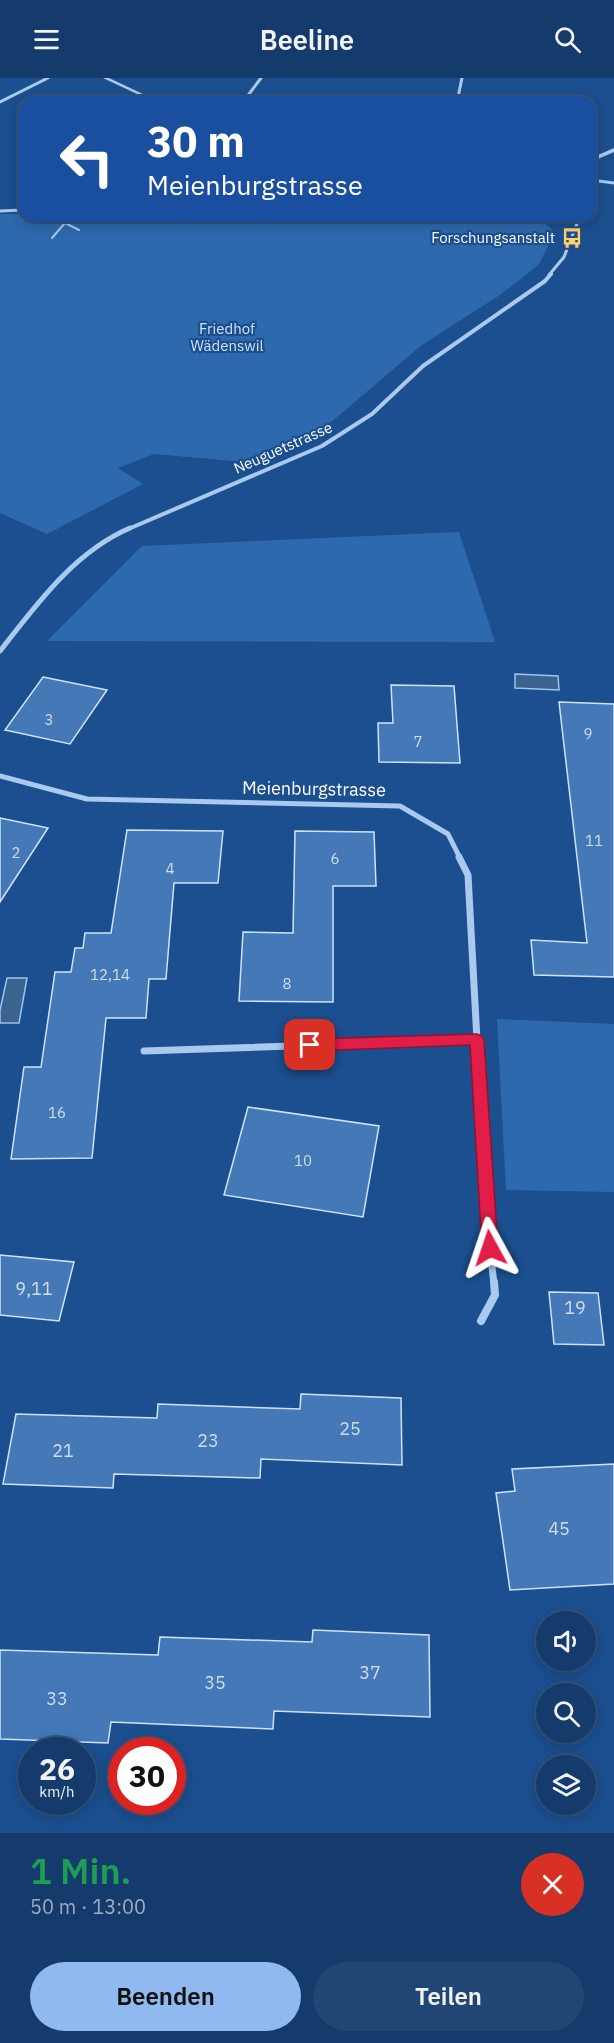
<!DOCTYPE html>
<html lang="de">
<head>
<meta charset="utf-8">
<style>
  body { margin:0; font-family:"IBM Plex Sans",sans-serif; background:#214673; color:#f1f3f6; height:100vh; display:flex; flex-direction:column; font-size:22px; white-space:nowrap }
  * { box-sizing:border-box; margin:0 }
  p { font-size:20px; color:#9dadc1 }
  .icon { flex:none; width:33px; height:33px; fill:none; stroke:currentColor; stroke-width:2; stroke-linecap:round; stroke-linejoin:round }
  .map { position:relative; height:1755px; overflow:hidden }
  .details { display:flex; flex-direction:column; background:#143b6b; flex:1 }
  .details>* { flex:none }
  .guide { position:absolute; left:18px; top:18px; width:579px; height:126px; border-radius:18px; box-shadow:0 3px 15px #0003,0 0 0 2px #33557e; background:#1a4fa0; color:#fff; overflow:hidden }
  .fabs { position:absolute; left:536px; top:1533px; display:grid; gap:12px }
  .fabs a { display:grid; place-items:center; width:60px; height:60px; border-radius:50%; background:#143b6b; box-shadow:0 3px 15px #0003,0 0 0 2px #33557e; font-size:30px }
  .speed { position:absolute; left:18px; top:1659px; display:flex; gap:12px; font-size:30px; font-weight:700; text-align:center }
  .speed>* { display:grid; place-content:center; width:78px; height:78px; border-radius:50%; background:#143b6b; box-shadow:0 3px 15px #0003,0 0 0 2px #33557e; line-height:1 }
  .speed small { font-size:15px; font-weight:400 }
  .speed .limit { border:9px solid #d22; background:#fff; color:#111 }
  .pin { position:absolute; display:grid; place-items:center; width:51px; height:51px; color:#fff; margin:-26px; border-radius:12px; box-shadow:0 3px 9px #0006 }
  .me { position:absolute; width:66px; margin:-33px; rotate:355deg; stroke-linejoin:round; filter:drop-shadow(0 0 4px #0008) }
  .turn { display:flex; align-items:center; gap:21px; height:126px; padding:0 30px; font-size:27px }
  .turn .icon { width:78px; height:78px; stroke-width:2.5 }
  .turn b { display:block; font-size:42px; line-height:51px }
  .round { display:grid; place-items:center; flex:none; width:63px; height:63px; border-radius:32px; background:#214673 }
  .headline { display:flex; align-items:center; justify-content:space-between; height:102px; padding:0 30px }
  h1 { font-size:36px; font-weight:600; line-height:45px; color:#1e9e55 }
  .primary-button { display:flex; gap:12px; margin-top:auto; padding:12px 30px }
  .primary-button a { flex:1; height:69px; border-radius:36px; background:#90b9f0; color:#111; font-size:24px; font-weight:600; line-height:69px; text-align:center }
  .primary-button a+a { background:#214673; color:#f1f3f6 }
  header { display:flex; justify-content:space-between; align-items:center; height:78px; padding:0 30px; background:#143b6b; font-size:27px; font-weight:600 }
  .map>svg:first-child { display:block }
  .green { fill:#2e69ad }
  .water { fill:#3c6290; stroke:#9cc4f0; stroke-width:1.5 }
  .building { fill:#4478b7; stroke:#cfe3fa; stroke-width:1.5 }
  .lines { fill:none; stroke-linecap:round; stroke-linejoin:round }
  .service { stroke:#a9c9ee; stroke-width:2 }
  .minor-far4 { stroke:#a9c9ee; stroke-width:3 }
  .minor-far3 { stroke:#a9c9ee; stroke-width:4 }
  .minor-far2 { stroke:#a9c9ee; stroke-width:5 }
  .minor-far1 { stroke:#a9c9ee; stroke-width:7 }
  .minor { stroke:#a9c9ee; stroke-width:8 }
  .tertiary { fill:#a9c9ee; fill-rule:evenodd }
  .route { fill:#e11d48; stroke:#92132f; stroke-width:1.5 }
  .labels { text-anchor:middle; stroke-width:4.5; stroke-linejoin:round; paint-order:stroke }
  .far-poi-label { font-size:15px; fill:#fff; stroke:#1b4f8f; text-anchor:end }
  .far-park-label { font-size:15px; fill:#cfe3fa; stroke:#1b4f8f }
  .far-street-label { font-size:15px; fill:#fff; stroke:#1b4f8f }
  .number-label { font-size:15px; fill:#d0dded }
  .street-label { font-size:18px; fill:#fff; stroke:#1b4f8f }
  .near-number-label { font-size:18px; fill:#d0dded }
</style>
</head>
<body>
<header><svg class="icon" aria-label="menu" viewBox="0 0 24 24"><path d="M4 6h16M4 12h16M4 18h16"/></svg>Beeline<svg class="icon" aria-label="search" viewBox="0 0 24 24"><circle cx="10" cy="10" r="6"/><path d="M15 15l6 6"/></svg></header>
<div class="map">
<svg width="614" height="1755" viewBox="0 0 614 1755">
  <rect width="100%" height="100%" fill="#1b4f8f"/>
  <!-- green -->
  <g class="green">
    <polygon points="0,136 536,138 555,154 539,186 531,193 500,217 422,267 331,344 296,364 245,384 154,376 118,390 143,406 47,456 0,435"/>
    <polygon points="459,454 495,564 47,563 142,468"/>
    <polygon points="497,941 614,946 614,1114 506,1112"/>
  </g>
  <!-- water -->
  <g class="water">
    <polygon points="515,596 558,598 559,612 515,610"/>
    <polygon points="7,900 27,900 19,945 0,945 0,932"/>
  </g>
  <!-- building -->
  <g class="building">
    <polygon points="43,599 107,612 70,666 5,652"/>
    <polygon points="391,607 454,608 460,685 379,684 378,645 393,645"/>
    <polygon points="559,624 614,626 614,899 534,897 531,862 587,865"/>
    <polygon points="0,740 48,750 0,824"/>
    <polygon points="127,752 223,753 218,805 174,805 166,901 149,901 146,940 106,940 92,1080 11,1081 24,989 41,989 55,894 71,894 75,870 83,870 85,855 111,855"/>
    <polygon points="295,753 374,754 376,808 333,808 333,924 239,923 243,854 293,855"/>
    <polygon points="248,1029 379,1048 363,1139 224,1117"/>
    <polygon points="0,1177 74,1184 59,1243 0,1237"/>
    <polygon points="549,1214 598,1215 604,1267 554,1266"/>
    <polygon points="301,1316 401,1320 402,1387 261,1381 260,1400 114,1396 113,1410 3,1406 16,1336 157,1340 158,1326 300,1331"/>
    <polygon points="614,1386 614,1506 510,1512 496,1415 515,1413 512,1391"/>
    <polygon points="313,1552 429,1557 430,1639 274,1633 273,1651 111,1644 108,1665 0,1661 0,1572 158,1577 160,1559 312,1564"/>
  </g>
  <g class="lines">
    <!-- service -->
    <g class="service">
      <polyline points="65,138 65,145 79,152"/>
      <polyline points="52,160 65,145"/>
    </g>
    <!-- minor-far4 -->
    <g class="minor-far4">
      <polyline points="0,24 48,0"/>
      <polyline points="243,24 261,0"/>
      <polyline points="457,24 462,0"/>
      <polyline points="591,102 614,105"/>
      <polyline points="0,133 24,132"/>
      <polyline points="549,197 564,179 580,138"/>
    </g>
    <!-- minor-far3 -->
    <polyline class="minor-far3" points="126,452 322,368 372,336 423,288 545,203 551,196"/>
    <!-- minor-far2 -->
    <g class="minor-far2">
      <path d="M0 573C36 527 74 474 130 450"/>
      <polyline points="0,698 87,721 400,728 448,756 460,780"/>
    </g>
    <!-- minor-far1 -->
    <g class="minor-far1">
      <polyline points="459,779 468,797 487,1146 494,1206"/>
      <polyline points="144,973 477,962"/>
    </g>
    <!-- minor -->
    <polyline class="minor" points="481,1243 495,1217 494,1204"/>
    <!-- tertiary -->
    <g class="tertiary">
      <polygon points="103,0 109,0 160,24 154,24"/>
      <polygon points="614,70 614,74 591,84 591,80"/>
    </g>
  </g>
  <!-- route -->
  <polygon class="route" points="477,956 482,958 484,962 498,1170 496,1175 490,1177 484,1175 482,1170 470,967 310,973 305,971 303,967 305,963 310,961"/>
  <!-- icons -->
  <defs>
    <g id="bus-bare" transform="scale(1.62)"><path d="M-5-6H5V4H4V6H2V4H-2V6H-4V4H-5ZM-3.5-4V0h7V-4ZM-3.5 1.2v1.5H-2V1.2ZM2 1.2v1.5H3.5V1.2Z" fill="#ffd166" stroke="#1b4f8f" stroke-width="2.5" paint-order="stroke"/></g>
  </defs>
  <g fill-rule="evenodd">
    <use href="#bus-bare" x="572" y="160"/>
  </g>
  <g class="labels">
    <!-- far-poi labels -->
    <g class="far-poi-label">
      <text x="555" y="165">Forschungsanstalt</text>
    </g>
    <!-- far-park labels -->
    <g class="far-park-label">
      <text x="227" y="256">Friedhof<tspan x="227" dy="17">Wädenswil</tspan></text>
    </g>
    <!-- far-street labels -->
    <g class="far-street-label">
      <text transform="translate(283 370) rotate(-24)" y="5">Neuguetstrasse</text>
    </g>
    <!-- number labels -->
    <g class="number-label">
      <text x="49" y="647">3</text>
      <text x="588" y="661">9</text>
      <text x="418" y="669">7</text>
      <text x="594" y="768">11</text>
      <text x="16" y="780">2</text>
      <text x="335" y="786">6</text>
      <text x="170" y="796">4</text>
      <text x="110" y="902">12,14</text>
      <text x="287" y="911">8</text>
      <text x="57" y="1040">16</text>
      <text x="303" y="1088">10</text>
    </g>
    <!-- street labels -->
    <g class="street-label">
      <text transform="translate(314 711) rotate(1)" y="6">Meienburgstrasse</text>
    </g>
    <!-- near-number labels -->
    <g class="near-number-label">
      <text x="34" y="1217">9,11</text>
      <text x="575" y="1236">19</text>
      <text x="350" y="1357">25</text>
      <text x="208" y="1369">23</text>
      <text x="63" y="1379">21</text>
      <text x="559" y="1457">45</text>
      <text x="370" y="1601">37</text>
      <text x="215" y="1611">35</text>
      <text x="57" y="1627">33</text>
    </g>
  </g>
</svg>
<div class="fabs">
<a><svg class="icon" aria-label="sound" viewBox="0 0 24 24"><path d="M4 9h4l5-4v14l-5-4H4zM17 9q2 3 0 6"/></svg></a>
<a><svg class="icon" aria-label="search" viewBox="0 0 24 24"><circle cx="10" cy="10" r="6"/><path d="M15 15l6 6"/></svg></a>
<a><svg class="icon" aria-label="layers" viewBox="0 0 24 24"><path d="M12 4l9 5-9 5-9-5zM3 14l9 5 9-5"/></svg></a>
</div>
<div class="speed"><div>26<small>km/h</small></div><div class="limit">30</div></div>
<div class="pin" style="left:310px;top:967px;background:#d93025"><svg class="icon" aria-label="arrive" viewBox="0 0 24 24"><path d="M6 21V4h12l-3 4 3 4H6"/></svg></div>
<svg class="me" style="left:490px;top:1170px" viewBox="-20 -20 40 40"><path d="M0-17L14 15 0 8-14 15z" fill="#e11d48" stroke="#fff" stroke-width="4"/></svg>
<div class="guide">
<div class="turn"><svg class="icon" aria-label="left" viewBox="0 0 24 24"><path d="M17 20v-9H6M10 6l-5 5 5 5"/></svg><div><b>30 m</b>Meienburgstrasse</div></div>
</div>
</div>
<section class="details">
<div class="headline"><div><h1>1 Min.</h1><p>50 m · 13:00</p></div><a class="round" style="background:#d93025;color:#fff"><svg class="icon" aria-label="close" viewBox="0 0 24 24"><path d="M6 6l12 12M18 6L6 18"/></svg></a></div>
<div class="primary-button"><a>Beenden</a><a>Teilen</a></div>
</section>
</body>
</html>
